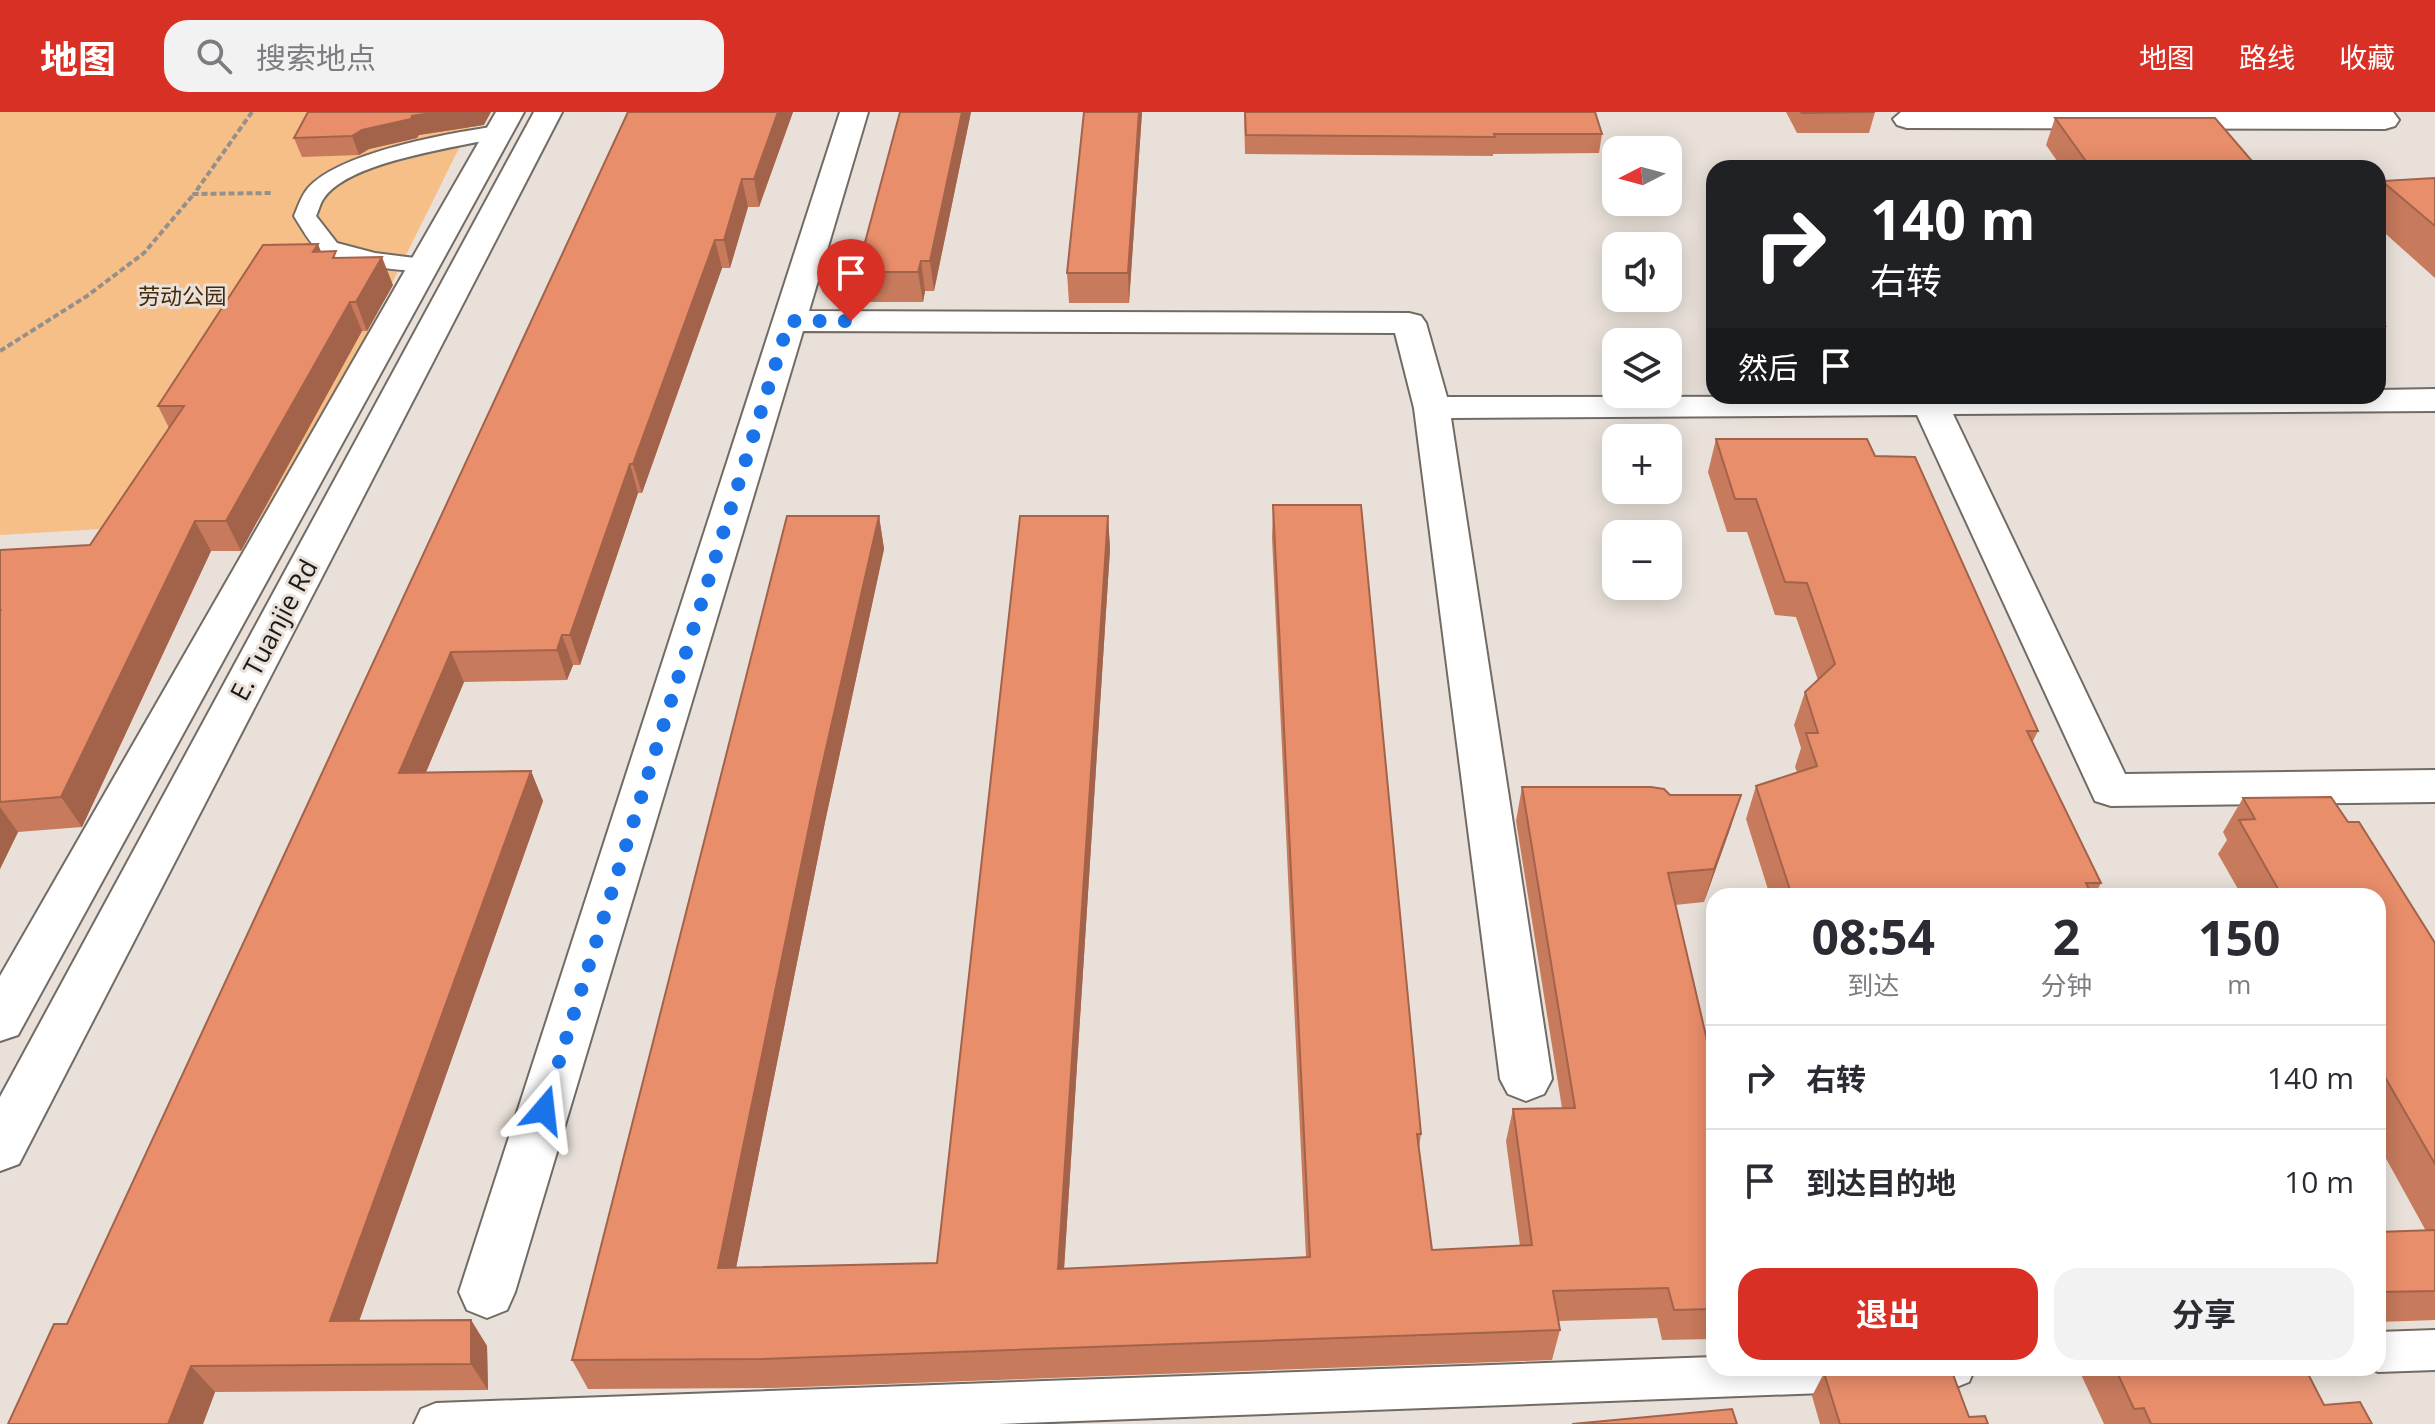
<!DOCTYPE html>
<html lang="zh">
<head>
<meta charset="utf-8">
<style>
  body { margin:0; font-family:"Open Sans","Noto Sans SC",sans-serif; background:#f2f2f3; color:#2b2b33; height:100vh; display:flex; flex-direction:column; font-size:30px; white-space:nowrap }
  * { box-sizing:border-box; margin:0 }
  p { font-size:26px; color:#7c7c81 }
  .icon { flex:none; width:44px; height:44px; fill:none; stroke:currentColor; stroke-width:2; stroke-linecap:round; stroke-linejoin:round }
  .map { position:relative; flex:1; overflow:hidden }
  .sheet { position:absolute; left:1706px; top:776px; width:680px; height:488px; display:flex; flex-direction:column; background:#fff; border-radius:24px; box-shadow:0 4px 20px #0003 }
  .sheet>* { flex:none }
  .guide { position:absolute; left:1706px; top:48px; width:680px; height:244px; border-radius:24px; box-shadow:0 4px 20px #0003; background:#202124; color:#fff; overflow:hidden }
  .needle { width:52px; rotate:264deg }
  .controls { position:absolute; left:1602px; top:24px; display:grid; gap:16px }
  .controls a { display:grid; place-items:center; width:80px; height:80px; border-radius:16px; background:#fff; box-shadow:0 4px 20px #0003; font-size:40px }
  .pin { position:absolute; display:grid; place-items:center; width:68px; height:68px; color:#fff; margin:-82px -34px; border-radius:50% 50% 50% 0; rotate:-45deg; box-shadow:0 0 8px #0007 }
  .pin .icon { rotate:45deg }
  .me { position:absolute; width:88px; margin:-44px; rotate:17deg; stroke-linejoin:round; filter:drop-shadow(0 0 6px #0008) }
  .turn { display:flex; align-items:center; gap:28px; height:168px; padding:0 32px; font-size:36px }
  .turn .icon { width:104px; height:104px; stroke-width:2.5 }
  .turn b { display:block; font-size:56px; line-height:68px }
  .then { display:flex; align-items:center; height:76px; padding:0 32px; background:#0003; gap:16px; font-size:30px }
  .eta { display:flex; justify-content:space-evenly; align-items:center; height:136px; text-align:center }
  .eta b { font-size:48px; font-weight:700; line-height:56px }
  .button { display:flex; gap:16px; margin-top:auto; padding:16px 32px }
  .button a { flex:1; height:92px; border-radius:24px; background:#d93025; color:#fff; font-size:32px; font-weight:700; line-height:92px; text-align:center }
  .button a+a { background:#f2f2f3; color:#2b2b33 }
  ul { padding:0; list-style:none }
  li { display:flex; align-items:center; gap:24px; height:104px; padding:0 32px; border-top:2px solid #e1e1e2 }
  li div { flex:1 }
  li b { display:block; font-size:30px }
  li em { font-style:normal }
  header { display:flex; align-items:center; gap:48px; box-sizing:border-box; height:112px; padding:0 40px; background:#d93025; color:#fff }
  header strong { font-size:38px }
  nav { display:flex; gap:44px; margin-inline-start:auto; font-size:28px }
  .search { width:560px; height:72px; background:#f2f2f3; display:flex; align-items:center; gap:20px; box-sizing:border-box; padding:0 28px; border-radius:24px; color:#7c7c81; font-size:30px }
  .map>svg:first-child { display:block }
  .green { fill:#f7bf88 }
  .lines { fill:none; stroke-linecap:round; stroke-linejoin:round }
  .service-casing { stroke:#726b64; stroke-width:4 }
  .minor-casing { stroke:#726b64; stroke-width:4 }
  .tertiary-casing { stroke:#726b64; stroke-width:4 }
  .path { stroke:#96908a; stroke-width:4; stroke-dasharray:6 3; stroke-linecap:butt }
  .service { fill:#fff; fill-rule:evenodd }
  .minor { fill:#fff; fill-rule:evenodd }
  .tertiary { fill:#fff; fill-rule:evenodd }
  .wall { fill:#c87a5c }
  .shaded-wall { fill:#a3634b }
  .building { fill:#e98e6b; stroke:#a3634b; stroke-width:2 }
  .route { stroke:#1a73e8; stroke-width:14; stroke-dasharray:0 25.2 }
  .labels { text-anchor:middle; stroke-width:6; stroke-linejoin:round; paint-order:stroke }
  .far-park-label { font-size:22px; fill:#452a09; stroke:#e9e1d9 }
  .street-label { font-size:26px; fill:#1c1916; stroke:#e9e1d9 }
</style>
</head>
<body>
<header>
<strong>地图</strong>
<div class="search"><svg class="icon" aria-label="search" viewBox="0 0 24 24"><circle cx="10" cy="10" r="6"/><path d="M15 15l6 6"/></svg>搜索地点</div>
<nav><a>地图</a><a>路线</a><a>收藏</a></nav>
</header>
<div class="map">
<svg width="2435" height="1312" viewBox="0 0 2435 1312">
  <rect width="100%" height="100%" fill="#e9e1d9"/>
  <!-- green -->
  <polygon class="green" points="0,0 393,0 471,12 275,407 0,423"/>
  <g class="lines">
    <!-- service casing -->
    <g class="service-casing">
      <g id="service">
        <path d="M498 14 505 16 508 20 505 24C462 35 350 48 324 86 320 91 319 98 316 104L337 131 375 141 431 148 435 153 431 158C414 162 334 151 320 140 310 132 301 115 294 104 298 95 301 84 308 76 340 40 450 21 498 14Z"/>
        <polygon points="2435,1218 2435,1258 2378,1260 2368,1256 2378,1256 2378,1220"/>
        <polygon points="1714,1245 1714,1256 1975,1256 1969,1270 1954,1276 999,1312 414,1312 421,1297 436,1291"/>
      </g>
    </g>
    <!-- minor casing -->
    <g class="minor-casing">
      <g id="minor">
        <polygon points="840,0 868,0 809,199 1409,201 1421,204 1426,211 1447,285 2378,284 2378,278 2435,277 2435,299 1953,302 2125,662 2435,658 2435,690 2111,694 2095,689 1917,303 1451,306 1552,967 1544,982 1526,989 1508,982 1500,967 1414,296 1395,221 803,219 515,1180 507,1198 487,1206 467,1198 459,1180"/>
        <polygon points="2393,0 2399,8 2395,14 2385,17 1907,16 1897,13 1893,7 1901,0"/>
      </g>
    </g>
    <!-- tertiary casing -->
    <g class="tertiary-casing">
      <g id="tertiary">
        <polygon points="496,0 524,0 18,923 0,929 0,864"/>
        <polygon points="534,0 562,0 19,1052 0,1059 0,985"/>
      </g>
    </g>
    <!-- path -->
    <g class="path">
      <polyline points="252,0 194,82 272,81"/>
      <polyline points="0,239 87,184 144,141 194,82"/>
    </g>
    <!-- service -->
    <use href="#service" class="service"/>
    <!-- minor -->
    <use href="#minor" class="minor"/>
    <!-- tertiary -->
    <use href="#tertiary" class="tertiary"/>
  </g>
  <!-- wall -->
  <g class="wall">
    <polygon points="628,0 793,0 759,95 748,95 730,156 722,156 642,381 638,381 580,553 573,553 567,568 464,570 426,660 531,659 543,689 359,1208 471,1208 487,1234 488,1278 215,1280 203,1312 8,1312 67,1212"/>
    <polygon points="971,0 934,179 925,179 923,190 862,190 857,160"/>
    <polygon points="1084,0 1142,0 1129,191 1069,191 1067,161"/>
    <polygon points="1244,0 1595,0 1602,22 1599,41 1493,42 1493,44 1245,42"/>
    <polygon points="1786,0 1875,0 1869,21 1797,21"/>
    <polygon points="2055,6 2258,56 2062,56 2046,33"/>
    <polygon points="484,13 419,23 417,26 369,37 359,43 302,45 294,26"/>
    <polygon points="2435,66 2435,166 2378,115 2378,77 2382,69"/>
    <polygon points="321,140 339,146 393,173 367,219 362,219 241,439 211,439 82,715 18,720 0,757 0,438 90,433 169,316 158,294"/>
    <polygon points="2378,205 2385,214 2378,227"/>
    <polygon points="1716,327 1875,344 2038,619 2032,631 2101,771 2094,784 1770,784 1746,707 1756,674 1797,660 1795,655 1801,636 1794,613 1805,580 1818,568 1796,505 1775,503 1747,420 1727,420 1708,360"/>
    <polygon points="1273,393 1421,1022 1419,1036 1432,1138 1520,1134 1506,1029 1513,997 1562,996 1516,709 1522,675 1670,683 1741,683 1730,717 1704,790 1675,793 1714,958 1714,1227 1662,1228 1657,1206 1558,1209 1560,1218 1552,1248 772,1276 588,1277 572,1248 879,404 884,437 825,710 736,1156 937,1151 1108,404 1110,437 1064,1157 1306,1145 1272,426"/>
    <polygon points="2243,686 2348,710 2435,831 2435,1208 2378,1210 2378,1120 2426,1119 2378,1032 2378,784 2242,784 2218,742 2227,728 2223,720"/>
    <polygon points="2078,1256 2305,1256 2324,1293 2372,1312 2104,1312"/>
    <polygon points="1824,1261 1969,1305 1988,1312 1820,1312 1812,1284"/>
  </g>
  <!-- shaded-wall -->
  <g class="shaded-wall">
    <polygon points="438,0 491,0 484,13 419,23 417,26 369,37 359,43 352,24 362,18 412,4"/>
    <polygon points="778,0 793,0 759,95 754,67"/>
    <polygon points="962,0 971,0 934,179 930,149"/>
    <polygon points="1139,0 1142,0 1129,191 1128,161"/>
    <polygon points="742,67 748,95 730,156 724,128"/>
    <polygon points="715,128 722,156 642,381 633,352"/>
    <polygon points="318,132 329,160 313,140"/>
    <polygon points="382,145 393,173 367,219 356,190"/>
    <polygon points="921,149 925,179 923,190 918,160"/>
    <polygon points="350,190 362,219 241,439 226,409"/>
    <polygon points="630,352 638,381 580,553 570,523"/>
    <polygon points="879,404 884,437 825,710 730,1186 718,1156 817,676"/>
    <polygon points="1108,404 1110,437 1062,1188 1058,1157"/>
    <polygon points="195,409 211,439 82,715 61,685"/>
    <polygon points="562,523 573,553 567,568 557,538"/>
    <polygon points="451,540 464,570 413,691 399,661"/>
    <polygon points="531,659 543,689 350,1235 330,1209"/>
    <polygon points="1741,683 1730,717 1704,790 1714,757"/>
    <polygon points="0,695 18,720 0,757"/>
    <polygon points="471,1208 487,1234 488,1278 471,1252"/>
    <polygon points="191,1254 215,1280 203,1312 168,1312"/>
  </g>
  <!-- building -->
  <g class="building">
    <polygon points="308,0 438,0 412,4 411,7 362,18 352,24 294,26"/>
    <polygon points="628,0 778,0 754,67 742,67 724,128 715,128 633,352 630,352 570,523 562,523 557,538 451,540 399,661 531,659 330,1209 471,1208 471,1252 191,1254 168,1312 8,1312 54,1212 67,1212"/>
    <polygon points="900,0 962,0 930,149 921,149 918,160 857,160"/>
    <polygon points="1084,0 1139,0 1128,161 1067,161"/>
    <polygon points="1245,0 1595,0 1602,22 1494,22 1495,25 1246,23"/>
    <polygon points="1801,0 1875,0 1802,1"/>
    <polygon points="2055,6 2215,6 2258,56 2091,56"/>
    <polygon points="2435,66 2435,114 2382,69"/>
    <polygon points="318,132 313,140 336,139 333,146 382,145 356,190 350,190 226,409 195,409 61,685 0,690 0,500 1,497 0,498 0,438 90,433 184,294 158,294 263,133"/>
    <polygon points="2378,205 2385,214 2378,214"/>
    <polygon points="1716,327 1867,327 1875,344 1915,345 2038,619 2027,619 2101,771 2086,771 2092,784 1792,784 1756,674 1817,654 1806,621 1818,621 1805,580 1835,552 1807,471 1785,470 1756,387 1735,387"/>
    <polygon points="1273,393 1361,393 1421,1022 1417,1022 1432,1138 1532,1133 1513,997 1575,996 1522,675 1651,675 1664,677 1670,683 1741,683 1714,757 1668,761 1714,958 1714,1197 1674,1198 1668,1176 1553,1179 1560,1218 761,1247 572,1248 787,404 879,404 817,676 718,1156 937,1151 1020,404 1108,404 1058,1157 1310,1145"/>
    <polygon points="2331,685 2348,710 2359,710 2435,831 2435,1052 2378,953 2378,921 2379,921 2378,919 2378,784 2282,784 2239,708 2255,707 2243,686"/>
    <polygon points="2435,1118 2435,1179 2378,1180 2378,1120"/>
    <polygon points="2115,1256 2305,1256 2324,1293 2360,1290 2372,1312 2151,1312 2144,1296 2134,1297"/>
    <polygon points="1951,1257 1969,1305 1985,1304 1988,1312 1840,1312 1824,1261"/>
    <polygon points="1732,1297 1737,1312 1572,1312"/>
  </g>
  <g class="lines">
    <!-- route -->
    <polyline class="route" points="544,998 789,209 851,209"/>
  </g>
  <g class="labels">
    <!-- far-park labels -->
    <g class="far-park-label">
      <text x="182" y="192">劳动公园</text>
    </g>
    <!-- street labels -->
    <g class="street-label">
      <text transform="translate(274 518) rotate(-62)" y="9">E. Tuanjie Rd</text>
    </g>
  </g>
</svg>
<div class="controls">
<a><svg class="needle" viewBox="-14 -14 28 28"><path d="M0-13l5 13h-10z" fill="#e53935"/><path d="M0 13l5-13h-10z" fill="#7c7c81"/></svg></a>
<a><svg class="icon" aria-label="sound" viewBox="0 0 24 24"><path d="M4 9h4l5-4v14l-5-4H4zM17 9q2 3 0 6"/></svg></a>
<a><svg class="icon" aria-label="layers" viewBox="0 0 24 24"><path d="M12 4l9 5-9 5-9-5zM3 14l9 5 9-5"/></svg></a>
<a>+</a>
<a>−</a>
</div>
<div class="pin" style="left:851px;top:209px;background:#d93025"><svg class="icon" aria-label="arrive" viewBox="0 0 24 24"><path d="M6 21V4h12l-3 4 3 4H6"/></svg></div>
<svg class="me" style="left:544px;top:998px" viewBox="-20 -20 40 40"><path d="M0-17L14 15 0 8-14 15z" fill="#1a73e8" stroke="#fff" stroke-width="4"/></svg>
<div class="guide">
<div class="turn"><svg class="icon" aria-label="right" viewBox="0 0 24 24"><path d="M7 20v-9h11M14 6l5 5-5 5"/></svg><div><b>140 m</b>右转</div></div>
<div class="then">然后<svg class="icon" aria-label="arrive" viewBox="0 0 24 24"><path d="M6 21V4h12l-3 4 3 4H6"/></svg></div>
</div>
<section class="sheet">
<div class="eta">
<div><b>08:54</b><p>到达</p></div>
<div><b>2</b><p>分钟</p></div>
<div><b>150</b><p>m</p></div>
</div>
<ul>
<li><svg class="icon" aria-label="right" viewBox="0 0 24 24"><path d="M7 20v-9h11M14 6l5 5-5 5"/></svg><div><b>右转</b></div><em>140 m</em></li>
<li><svg class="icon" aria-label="arrive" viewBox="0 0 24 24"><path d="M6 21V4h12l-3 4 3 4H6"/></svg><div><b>到达目的地</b></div><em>10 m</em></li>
</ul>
<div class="button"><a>退出</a><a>分享</a></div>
</section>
</div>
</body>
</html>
